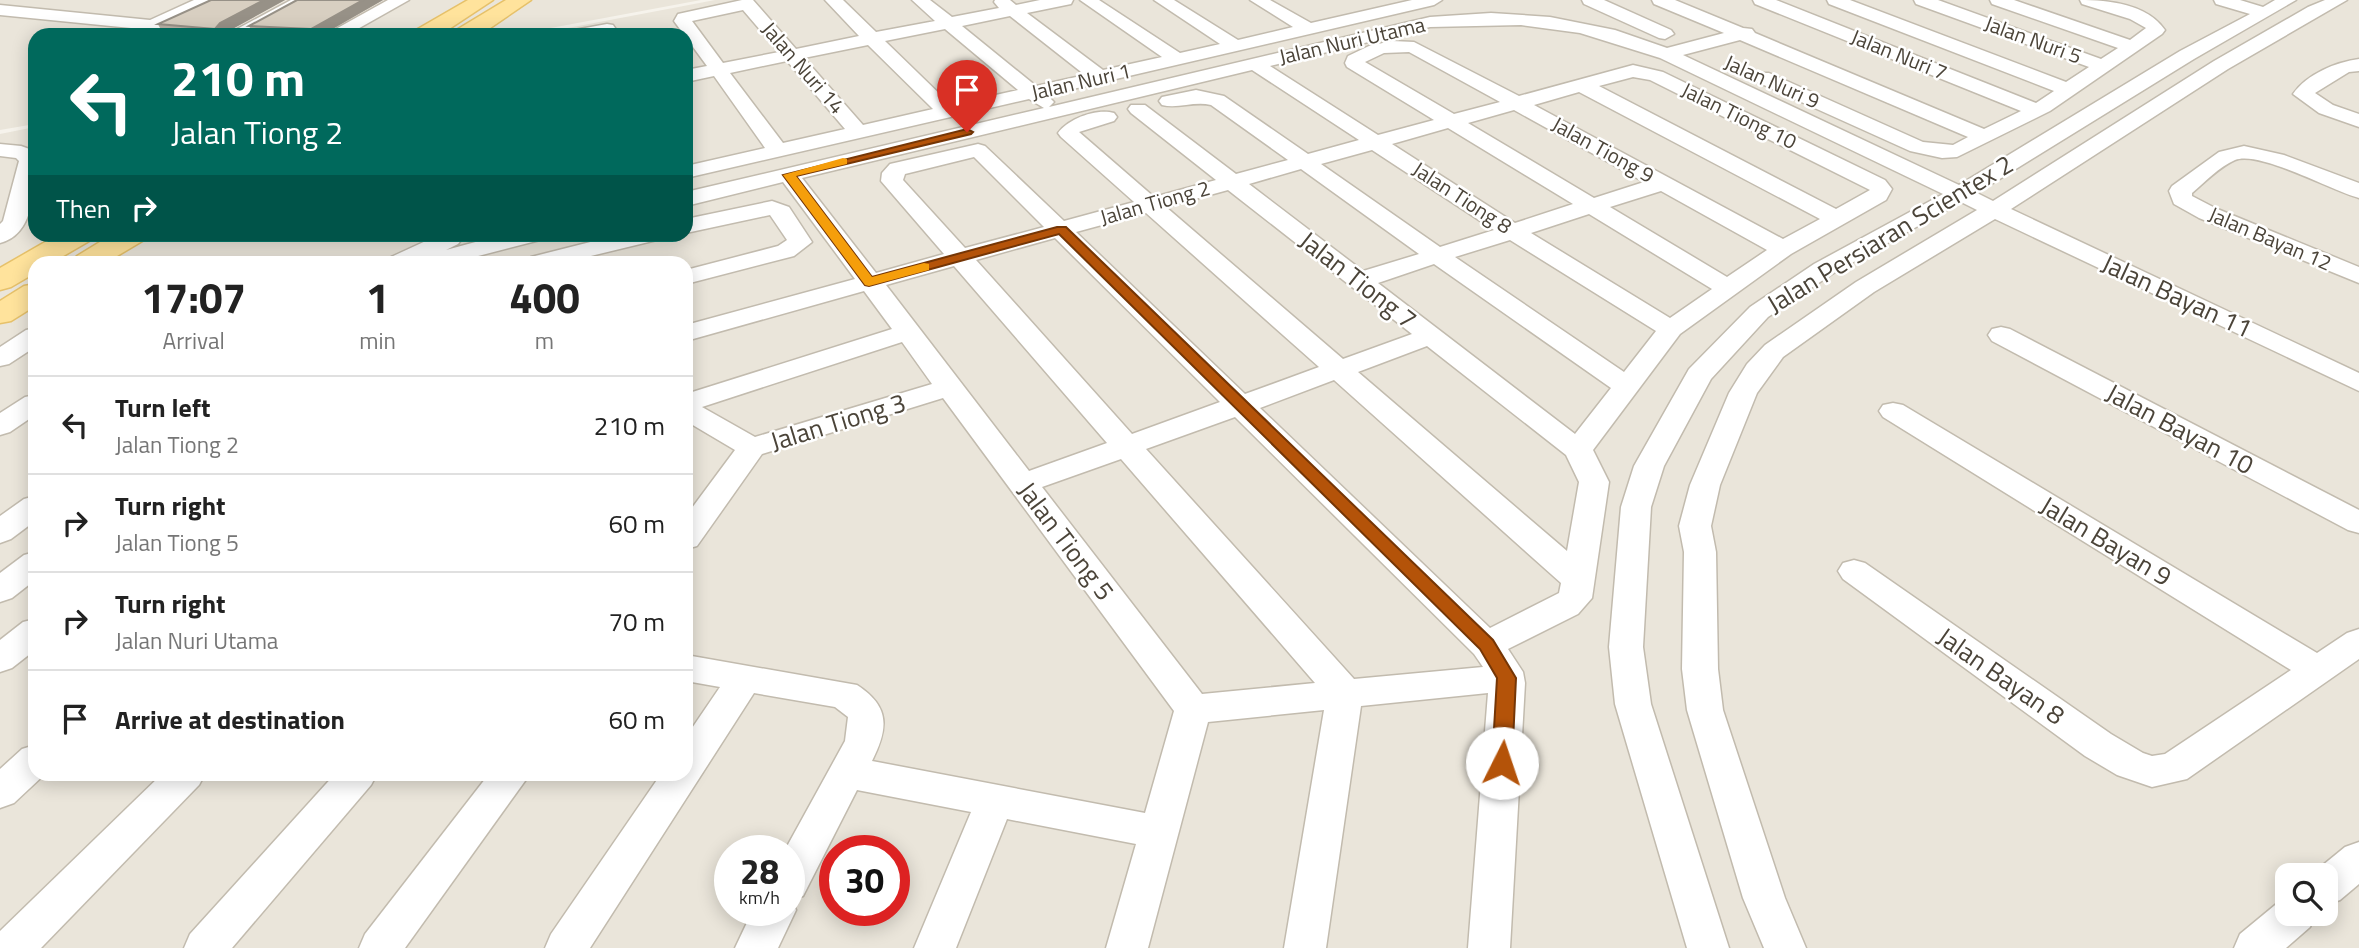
<!DOCTYPE html>
<html lang="en">
<head>
<meta charset="utf-8">
<style>
  body { margin:0; font-family:"Titillium Web",sans-serif; background:#f6f6f6; color:#222; height:100vh; display:flex; flex-direction:column; font-size:26px; white-space:nowrap }
  * { box-sizing:border-box; margin:0 }
  p { font-size:23px; color:#767676 }
  .icon { flex:none; width:38px; height:38px; fill:none; stroke:currentColor; stroke-width:2; stroke-linecap:round; stroke-linejoin:round }
  .map { position:relative; flex:1; overflow:hidden }
  .sheet { position:absolute; left:28px; top:256px; width:665px; height:525px; display:flex; flex-direction:column; background:#fff; border-radius:21px; box-shadow:0 4px 18px #0003 }
  .sheet>* { flex:none }
  .banner { position:absolute; left:28px; top:28px; width:665px; height:214px; border-radius:21px; box-shadow:0 4px 18px #0003; background:#00695c; color:#fff; overflow:hidden }
  .controls { position:absolute; left:2275px; top:863px; display:grid; gap:14px }
  .controls a { display:grid; place-items:center; width:63px; height:63px; border-radius:14px; background:#fff; box-shadow:0 4px 18px #0003; font-size:35px }
  .speed { position:absolute; left:714px; top:835px; display:flex; gap:14px; font-size:35px; font-weight:700; text-align:center }
  .speed>* { display:grid; place-content:center; width:91px; height:91px; border-radius:50%; background:#fff; box-shadow:0 4px 18px #0003; line-height:1 }
  .speed small { font-size:18px; font-weight:400 }
  .speed .limit { border:10px solid #d22; background:#fff; color:#111 }
  .pin { position:absolute; display:grid; place-items:center; width:60px; height:60px; color:#fff; margin:-72px -30px; border-radius:50% 50% 50% 0; rotate:-45deg; box-shadow:0 0 7px #0007 }
  .pin .icon { rotate:45deg }
  .me { position:absolute; width:77px; margin:-38px; rotate:4deg; stroke-linejoin:round; filter:drop-shadow(0 0 5px #0008) }
  .turn { display:flex; align-items:center; gap:24px; height:147px; padding:0 28px; font-size:32px }
  .turn .icon { width:91px; height:91px; stroke-width:2.5 }
  .turn b { display:block; font-size:49px; line-height:60px }
  .then { display:flex; align-items:center; height:66px; padding:0 28px; background:#0003; gap:14px; font-size:26px }
  .eta { display:flex; justify-content:space-evenly; align-items:center; height:119px; text-align:center }
  .eta b { font-size:42px; font-weight:700; line-height:49px }
  ul { padding:0; list-style:none }
  li { display:flex; align-items:center; gap:21px; height:98px; padding:0 28px; border-top:2px solid #e0e0e0 }
  li div { flex:1 }
  li b { display:block; font-size:26px }
  li em { font-style:normal }
  .map>svg:first-child { display:block }
  .residential { fill:#eae5da; fill-rule:evenodd }
  .lines { fill:none; stroke-linecap:round; stroke-linejoin:round }
  .minor-casing { stroke:#c2bbae; stroke-width:3 }
  .major-casing { stroke:#e6c16a; stroke-width:3 }
  .minor { fill:#fff; fill-rule:evenodd }
  .major { fill:#ffe39c; fill-rule:evenodd }
  .wall { fill:#bab2a6 }
  .shaded-wall { fill:#979187 }
  .building { fill:#d8cfc1; stroke:#979187; stroke-width:2 }
  .route { fill:#b45309; stroke:#753606; stroke-width:2 }
  .slow { fill:#f59e0b }
  .labels { text-anchor:middle; stroke-width:5; stroke-linejoin:round; paint-order:stroke }
  .far-street-label { font-size:21px; fill:#4b4439; stroke:#fff }
  .street-label { font-size:26px; fill:#4b4439; stroke:#fff }
</style>
</head>
<body>
<div class="map">
<svg width="2359" height="948" viewBox="0 0 2359 948">
  <rect width="100%" height="100%" fill="#f6f3ec"/>
  <!-- residential -->
  <g class="residential">
    <polygon points="0,0 701,0 513,35 35,35 35,124 0,130"/>
    <path d="M715 0H2359V948H0V134L35 127V234H686V35H531ZM35 262H686V774H35ZM730 850H789V910H730ZM835 850H894V910H835ZM2287 875H2326V914H2287Z"/>
  </g>
  <g class="lines">
    <!-- minor casing -->
    <g class="minor-casing">
      <g id="minor">
        <polygon points="194,0 216,0 214,4 145,35 127,35 126,33 131,28 0,15 0,5 150,20"/>
        <polygon points="291,0 312,0 249,35 226,35"/>
        <polygon points="388,0 409,0 347,35 325,35"/>
        <path d="M742 0H753L796 49 859 36 825 0H843L876 32 935 21 912 0H930L952 17 999 8 994 2 995 0H1010L1016 5 1040 0H1073L1071 4 1027 13 1103 70 1162 57 1080 0H1099L1180 53 1220 44 1154 0H1174L1238 40 1293 27 1250 0H1270L1311 23 1412 0H1442L1434 5 1047 95 1054 102 1049 107 1430 17 1491 13 1550 17 1615 30 1667 48 1724 33 1654 4 1652 0H1675L1743 28 1752 29 1755 33 1984 129 2021 111 1755 4 1753 0H1776L2036 103 2054 91 1829 4 1827 0H1850L2066 82 2089 67 1916 4 1914 0H1938L2101 59 2118 48 1992 4 1990 0H2014L2130 40 2146 28 2130 19 2082 4 2080 0C2109 0 2147 4 2165 30L2162 34 2050 111 1957 157 1942 158 1910 151 1755 81 1753 77 1755 73H1769L1923 142 1953 145 1968 137 1740 40 1683 55 1959 185 2180 51 2250 14 2216 4 2214 0H2240L2263 7 2275 0H2296L2194 59 1977 193 1993 201 2214 61 2308 7 2325 0H2347L2228 69 2011 209 2359 373V391L1995 219 1874 292 1783 357 1757 393 1720 485 1711 526 1716 552 1718 669 1723 710 1785 898 1806 948H1764L1743 898 1687 710 1682 669 1684 552 1679 526 1690 485 1729 393 1747 364 1765 345 1856 282 1977 210 1961 202 1832 274 1768 317 1711 379 1664 466 1651 507 1643 647 1651 704 1729 948H1687L1615 704 1609 647 1621 507 1634 466 1689 369 1750 307 1814 264 1943 194 1660 58 1580 33 1521 25 1430 27 1270 66 1378 135 1434 120 1347 67 1345 63 1348 56 1369 46 1392 41 1414 42 1519 96 1633 65 1663 72 1885 180 1892 189 1886 200 1791 254 1680 334 1593 450 1609 482 1592 598 1578 614 1508 649 1523 672 1525 683 1510 948H1468L1488 693 1361 706 1326 948H1284L1324 710 1208 722 1148 948H1106L1136 844 1007 819 956 948H914L971 812 857 790 803 896 791 900 796 910 778 948H735L753 910H789V850H785L845 741 848 717 835 707 754 693 590 948H545L551 934 661 774H686V737L720 687 686 681V655L857 685C891 707 888 729 872 761L1145 813 1174 711 943 398 762 454 697 546 686 549V516L735 450 686 421V394L892 329 864 291 686 341V325L855 279 783 182 686 206V192L1044 108 1029 99 686 178V166L765 148 714 76 686 82V70L707 66 674 21 678 14ZM743 10 779 52 723 63 692 21ZM1010 16 1085 75 1036 86 962 26ZM945 29 1018 90 951 105 885 41ZM868 45 933 109 863 125 804 58ZM1409 52 1500 102 1454 114 1365 62 1384 53ZM787 61 845 129 783 143 730 73ZM1252 70 1359 140 1308 154 1224 96 1196 90 1162 97 1159 101 1162 105C1178 109 1194 101 1211 105L1288 160 1236 174 1145 105H1131L1128 109 1131 113 1216 180 1154 197 1079 132 1114 121 1117 117 1114 113C1096 108 1068 119 1058 133L1061 137 1134 202 1064 221 985 146 978 144 890 164 882 173 881 181 944 254 876 273 802 178ZM1633 77 1650 80 1870 190 1836 209 1599 86ZM1579 92 1820 219 1783 239 1534 105ZM1514 110 1644 182 1594 198 1468 123ZM1448 128 1573 204 1515 223 1392 144ZM1372 150 1494 230 1440 247 1321 164ZM974 157 1044 227 965 248 903 180 905 174ZM1301 169 1419 254 1363 271 1249 184ZM1228 190 1412 334 1343 359 1166 207ZM1661 191 1767 250 1727 277 1610 207ZM1146 213 1319 367 1245 394 1076 232ZM1589 214 1712 289 1670 318 1531 233ZM1055 238 1220 402 1132 434 976 260ZM1510 240 1656 331 1624 372 1455 257ZM1434 264 1611 388 1575 434 1378 283ZM954 266 1107 443 1029 471 886 285ZM902 342 932 384 755 437 702 407ZM1427 346 1566 455 1579 482 1567 551 1358 372ZM1334 380 1561 583 1559 593 1490 628 1260 408ZM1235 417 1474 654 1483 667 1354 679 1146 449ZM1121 459 1315 683 1202 694 1042 487Z"/>
        <polygon points="1582,0 1604,0 1671,30 1674,34 1665,39 1659,38 1584,4"/>
        <polygon points="607,24 613,25 620,35 566,35 569,31"/>
        <path d="M2359 59V71L2349 72 2315 93 2333 105 2359 114V127L2319 113 2293 94C2307 74 2336 62 2359 59Z"/>
        <path d="M0 144 21 146 35 151C35 181 37 234 0 243V224L3 221 19 161 16 158 0 156Z"/>
        <path d="M2244 146 2284 155 2359 183V198C2332 191 2259 150 2235 160 2219 167 2205 182 2192 193V196L2215 208 2359 267V283L2199 218 2174 204 2169 191 2172 186 2219 152Z"/>
        <polygon points="772,201 789,207 812,242 794,256 686,284 686,270 778,246 787,240 770,215 686,233 686,219"/>
        <polygon points="441,234 459,234 462,239 458,244 446,250 505,234 547,234 544,239 455,262 387,262 391,257"/>
        <polygon points="622,234 664,234 661,239 566,262 527,262 531,257"/>
        <polygon points="2001,327 2010,329 2359,510 2359,533 2348,530 1992,341 1988,335 1992,329"/>
        <polygon points="35,328 35,347 9,364 0,366 0,347 26,330"/>
        <polygon points="35,395 35,415 10,432 0,435 0,413 25,397"/>
        <polygon points="1893,403 1903,405 2317,653 2347,633 2359,629 2359,659 2187,779 2152,787 2117,775 2085,756 1843,579 1838,571 1843,563 1854,560 1865,563 2111,734 2143,753 2152,756 2165,754 2291,670 1883,417 1879,411 1883,405"/>
        <polygon points="35,496 35,521 11,539 0,543 0,516 24,499"/>
        <polygon points="35,552 35,580 12,598 0,602 0,573 24,555"/>
        <polygon points="35,619 35,650 12,668 0,672 0,640 23,622"/>
        <polygon points="35,745 35,774 45,774 14,803 0,808 0,769 22,749"/>
        <polygon points="162,774 205,774 199,785 41,948 0,948 0,931"/>
        <polygon points="335,774 377,774 371,785 232,948 184,948 190,934"/>
        <polygon points="489,774 530,774 405,948 359,948 365,934"/>
        <polygon points="2359,842 2359,884 2340,900 2326,905 2326,875 2312,874 2345,847"/>
        <polygon points="2287,898 2287,914 2316,914 2310,927 2286,948 2234,948 2240,934 2280,901"/>
      </g>
    </g>
    <!-- major casing -->
    <g class="major-casing">
      <g id="major">
        <polygon points="468,0 493,0 440,35 413,35 416,30"/>
        <polygon points="506,0 531,0 480,35 455,34 458,29"/>
        <polygon points="59,234 95,234 91,240 53,262 35,262 35,273 11,287 0,290 0,268"/>
        <polygon points="113,234 148,234 144,240 107,262 72,262 77,256"/>
        <polygon points="35,284 35,306 11,321 0,323 0,301 24,286"/>
      </g>
    </g>
    <!-- minor -->
    <use href="#minor" class="minor"/>
    <!-- major -->
    <use href="#major" class="major"/>
  </g>
  <!-- wall -->
  <g class="wall">
    <polygon points="211,0 285,0 225,33 223,35 179,35 163,34 158,24"/>
    <polygon points="383,0 322,35 254,35 249,26"/>
  </g>
  <!-- shaded-wall -->
  <g class="shaded-wall">
    <polygon points="264,0 285,0 225,33 223,35 218,35 215,29 220,23"/>
    <polygon points="363,0 383,0 322,35 313,35 311,29"/>
  </g>
  <!-- building -->
  <g class="building">
    <polygon points="211,0 264,0 220,23 215,29 158,24"/>
    <polygon points="297,0 363,0 311,29 249,26"/>
  </g>
  <!-- route -->
  <polygon class="route" points="967,129 973,132 971,134 796,176 872,277 1057,227 1066,227 1493,640 1516,678 1512,763 1509,769 1502,771 1495,769 1492,763 1497,678 1480,649 1059,234 869,286 865,285 783,175"/>
  <!-- slow -->
  <polygon class="slow" points="843,158 847,159 847,164 796,176 872,277 924,263 929,264 929,270 869,286 865,285 783,175"/>
  <g class="labels">
    <!-- far-street labels -->
    <g class="far-street-label">
      <text transform="translate(2033 40) rotate(20)" y="7">Jalan Nuri 5</text>
      <text transform="translate(1352 41) rotate(-13)" y="7">Jalan Nuri Utama</text>
      <text transform="translate(1899 55) rotate(22)" y="7">Jalan Nuri 7</text>
      <text transform="translate(803 68) rotate(49)" y="7">Jalan Nuri 14</text>
      <text transform="translate(1081 82) rotate(-13)" y="7">Jalan Nuri 1</text>
      <text transform="translate(1772 82) rotate(24)" y="7">Jalan Nuri 9</text>
      <text transform="translate(1739 116) rotate(26)" y="7">Jalan Tiong 10</text>
      <text transform="translate(1603 150) rotate(29)" y="7">Jalan Tiong 9</text>
      <text transform="translate(1462 198) rotate(33)" y="7">Jalan Tiong 8</text>
      <text transform="translate(1155 203) rotate(-16)" y="7">Jalan Tiong 2</text>
      <text transform="translate(2270 239) rotate(23)" y="7">Jalan Bayan 12</text>
    </g>
    <!-- street labels -->
    <g class="street-label">
      <text transform="translate(1890 234) rotate(-31)" y="9">Jalan Persiaran Scientex 2</text>
      <text transform="translate(1358 280) rotate(38)" y="9">Jalan Tiong 7</text>
      <text transform="translate(2177 296) rotate(25)" y="9">Jalan Bayan 11</text>
      <text transform="translate(838 422) rotate(-17)" y="9">Jalan Tiong 3</text>
      <text transform="translate(2180 429) rotate(28)" y="9">Jalan Bayan 10</text>
      <text transform="translate(1066 541) rotate(53)" y="9">Jalan Tiong 5</text>
      <text transform="translate(2106 541) rotate(31)" y="9">Jalan Bayan 9</text>
      <text transform="translate(2001 676) rotate(35)" y="9">Jalan Bayan 8</text>
    </g>
  </g>
</svg>
<div class="controls">
<a><svg class="icon" aria-label="search" viewBox="0 0 24 24"><circle cx="10" cy="10" r="6"/><path d="M15 15l6 6"/></svg></a>
</div>
<div class="speed"><div>28<small>km/h</small></div><div class="limit">30</div></div>
<div class="pin" style="left:967px;top:132px;background:#d93025"><svg class="icon" aria-label="arrive" viewBox="0 0 24 24"><path d="M6 21V4h12l-3 4 3 4H6"/></svg></div>
<svg class="me" style="left:1502px;top:763px" viewBox="-20 -20 40 40"><circle r="19" fill="#fff"/><path d="M0-13L10 11 0 6-10 11z" fill="#b45309"/></svg>
<div class="banner">
<div class="turn"><svg class="icon" aria-label="left" viewBox="0 0 24 24"><path d="M17 20v-9H6M10 6l-5 5 5 5"/></svg><div><b>210 m</b>Jalan Tiong 2</div></div>
<div class="then">Then<svg class="icon" aria-label="right" viewBox="0 0 24 24"><path d="M7 20v-9h11M14 6l5 5-5 5"/></svg></div>
</div>
<section class="sheet">
<div class="eta">
<div><b>17:07</b><p>Arrival</p></div>
<div><b>1</b><p>min</p></div>
<div><b>400</b><p>m</p></div>
</div>
<ul>
<li><svg class="icon" aria-label="left" viewBox="0 0 24 24"><path d="M17 20v-9H6M10 6l-5 5 5 5"/></svg><div><b>Turn left</b><p>Jalan Tiong 2</p></div><em>210 m</em></li>
<li><svg class="icon" aria-label="right" viewBox="0 0 24 24"><path d="M7 20v-9h11M14 6l5 5-5 5"/></svg><div><b>Turn right</b><p>Jalan Tiong 5</p></div><em>60 m</em></li>
<li><svg class="icon" aria-label="right" viewBox="0 0 24 24"><path d="M7 20v-9h11M14 6l5 5-5 5"/></svg><div><b>Turn right</b><p>Jalan Nuri Utama</p></div><em>70 m</em></li>
<li><svg class="icon" aria-label="arrive" viewBox="0 0 24 24"><path d="M6 21V4h12l-3 4 3 4H6"/></svg><div><b>Arrive at destination</b></div><em>60 m</em></li>
</ul>
</section>
</div>
</body>
</html>
